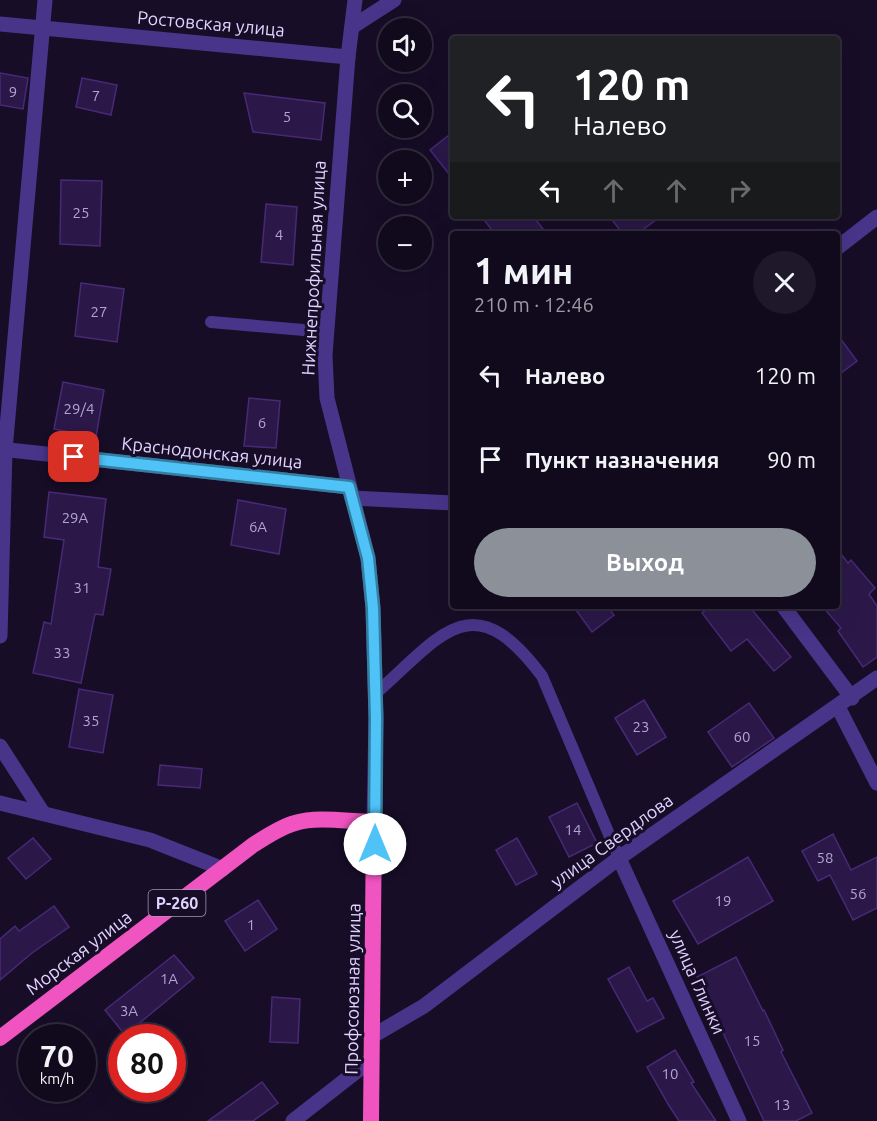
<!DOCTYPE html>
<html lang="ru">
<head>
<meta charset="utf-8">
<style>
  body { margin:0; font-family:Ubuntu,sans-serif; background:#1e182a; color:#f1f3f6; height:100vh; display:flex; flex-direction:column; font-size:22px; white-space:nowrap }
  * { box-sizing:border-box; margin:0 }
  p { font-size:20px; color:#9c9aa4 }
  .icon { flex:none; width:33px; height:33px; fill:none; stroke:currentColor; stroke-width:2; stroke-linecap:round; stroke-linejoin:round }
  .map { position:relative; flex:1; overflow:hidden }
  .sheet { position:absolute; left:450px; top:231px; width:390px; height:378px; display:flex; flex-direction:column; background:#110a1d; border-radius:6px; box-shadow:0 6px 24px #0002,0 0 0 2px #302b3b }
  .sheet>* { flex:none }
  .banner { position:absolute; left:450px; top:36px; width:390px; height:183px; border-radius:6px; box-shadow:0 6px 24px #0002,0 0 0 2px #302b3b; background:#202124; color:#fff; overflow:hidden }
  .controls { position:absolute; left:378px; top:18px; display:grid; gap:12px }
  .controls a { display:grid; place-items:center; width:54px; height:54px; border-radius:50%; background:#110a1d; box-shadow:0 6px 24px #0002,0 0 0 2px #302b3b; font-size:30px }
  .speed { position:absolute; left:18px; top:1024px; display:flex; gap:12px; font-size:30px; font-weight:700; text-align:center }
  .speed>* { display:grid; place-content:center; width:78px; height:78px; border-radius:50%; background:#110a1d; box-shadow:0 6px 24px #0002,0 0 0 2px #302b3b; line-height:1 }
  .speed small { font-size:15px; font-weight:400 }
  .speed .limit { border:9px solid #d22; background:#fff; color:#111 }
  .pin { position:absolute; display:grid; place-items:center; width:51px; height:51px; color:#fff; margin:-26px; border-radius:12px; box-shadow:0 3px 9px #0006 }
  .me { position:absolute; width:66px; margin:-33px; rotate:0deg; stroke-linejoin:round; filter:drop-shadow(0 0 4px #0008) }
  .turn { display:flex; align-items:center; gap:21px; height:126px; padding:0 24px; font-size:27px }
  .turn .icon { width:78px; height:78px; stroke-width:2.5 }
  .turn b { display:block; font-size:42px; line-height:51px }
  .lanes { display:flex; align-items:center; height:57px; padding:0 24px; background:#0003; justify-content:center; gap:30px; direction:ltr }
  .lanes .off { opacity:.35 }
  .round { display:grid; place-items:center; flex:none; width:63px; height:63px; border-radius:32px; background:#1e182a }
  .head { display:flex; align-items:center; justify-content:space-between; height:102px; padding:0 24px }
  h1 { font-size:36px; font-weight:700; line-height:45px }
  .action { display:flex; gap:12px; margin-top:auto; padding:12px 24px }
  .action a { flex:1; height:69px; border-radius:36px; background:#8c9099; color:#fff; font-size:24px; font-weight:700; line-height:69px; text-align:center }
  ul { padding:0; list-style:none }
  li { display:flex; align-items:center; gap:18px; height:84px; padding:0 24px }
  li div { flex:1 }
  li b { display:block; font-size:22px }
  li em { font-style:normal }
  .map>svg:first-child { display:block }
  .building { fill:#2b1849; stroke:#472976; stroke-width:1.5 }
  .lines { fill:none; stroke-linecap:round; stroke-linejoin:round }
  .service { stroke:#483589; stroke-width:12 }
  .minor { stroke:#483589; stroke-width:15 }
  .tertiary { stroke:#483589; stroke-width:15 }
  .trunk { stroke:#f054c0; stroke-width:16 }
  .route-casing { stroke:#337fa1; stroke-width:15 }
  .route { stroke:#4fc3f7; stroke-width:10 }
  .labels { text-anchor:middle; stroke-width:6; stroke-linejoin:round; paint-order:stroke }
  .number-label { font-size:15px; fill:#b3a4d2 }
  .shield { fill:#170d27; stroke:#a498be; stroke-width:1.5 }
  .shield-label { font-size:16px; font-weight:bold; fill:#e0d3ff }
  .street-label { font-size:18px; fill:#e0d3ff; stroke:#170d27 }
</style>
</head>
<body>
<div class="map">
<svg width="877" height="1121" viewBox="0 0 877 1121">
  <rect width="100%" height="100%" fill="#170d27"/>
  <!-- building -->
  <g class="building">
    <polygon points="0,73 28,78 23,109 0,105"/>
    <polygon points="82,78 117,85 111,115 76,107"/>
    <polygon points="244,93 325,103 321,140 253,132"/>
    <polygon points="453,132 453,179 430,150"/>
    <polygon points="61,180 102,181 100,246 60,244"/>
    <polygon points="266,204 297,207 293,265 261,262"/>
    <polygon points="481,216 533,216 547,234 495,234"/>
    <polygon points="609,216 661,216 637,234 623,234"/>
    <polygon points="81,283 124,289 117,342 75,336"/>
    <polygon points="837,334 857,361 837,376"/>
    <polygon points="63,382 104,390 96,437 54,429"/>
    <polygon points="249,398 280,401 276,448 244,446"/>
    <polygon points="49,492 106,499 98,567 111,569 103,615 95,614 81,683 33,673 44,622 51,624 64,540 44,537"/>
    <polygon points="238,500 286,509 279,554 231,545"/>
    <polygon points="837,549 848,563 851,560 875,588 869,594 877,606 877,657 863,667 838,631 841,628 822,606 837,606"/>
    <polygon points="573,606 607,606 614,615 592,632"/>
    <polygon points="711,606 749,606 791,657 774,671 747,639 731,651 702,613"/>
    <polygon points="79,689 113,695 103,753 69,747"/>
    <polygon points="644,700 666,737 637,755 615,718"/>
    <polygon points="749,703 774,738 732,767 708,732"/>
    <polygon points="160,765 202,769 200,788 158,785"/>
    <polygon points="577,803 597,843 569,857 549,817"/>
    <polygon points="833,834 851,870 877,857 877,908 853,920 830,875 818,881 802,851"/>
    <polygon points="33,838 51,859 26,879 8,858"/>
    <polygon points="517,838 537,874 516,885 496,850"/>
    <polygon points="748,857 773,901 698,944 673,901"/>
    <polygon points="258,900 277,929 245,951 225,921"/>
    <polygon points="54,906 69,927 32,953 0,980 0,939 15,926 19,931"/>
    <polygon points="174,955 194,978 125,1035 105,1010"/>
    <polygon points="736,957 763,1011 764,1010 783,1050 781,1052 812,1113 796,1121 764,1121 697,977"/>
    <polygon points="629,967 647,1001 653,998 664,1018 637,1032 608,979"/>
    <polygon points="272,997 300,999 298,1043 270,1042"/>
    <polygon points="675,1050 694,1082 691,1083 716,1121 679,1121 668,1104 647,1067"/>
    <polygon points="262,1082 278,1103 253,1121 208,1121"/>
  </g>
  <g class="lines">
    <!-- service -->
    <g class="service">
      <polyline points="211,322 327,332"/>
      <path d="M375 694C441 636 472 582 542 676L619 858"/>
    </g>
    <!-- minor -->
    <g class="minor">
      <polyline points="0,24 348,57"/>
      <polyline points="352,27 394,0"/>
      <polyline points="837,248 877,217"/>
      <polyline points="0,449 349,487"/>
      <polyline points="352,498 453,503"/>
      <polyline points="783,606 852,698"/>
      <polyline points="0,636 5,450 45,0"/>
      <polyline points="838,707 877,783"/>
      <polyline points="0,746 43,813"/>
      <polyline points="0,803 150,840 223,869"/>
      <polyline points="619,858 739,1121"/>
      <polyline points="371,1037 424,1006 619,858 877,678"/>
      <polyline points="293,1121 371,1060"/>
    </g>
    <!-- tertiary -->
    <polyline class="tertiary" points="355,0 348,57 325,355 327,398 368,558 373,608 376,718 374,822"/>
    <!-- trunk -->
    <path class="trunk" d="M0 1038 253 845C266 837 280 827 295 823 319 816 349 822 374 822L371 1121"/>
  </g>
  <g class="lines">
    <!-- route casing -->
    <g class="route-casing">
      <polyline id="route" points="74,457 349,487 368,558 373,608 376,718 375,844"/>
    </g>
    <!-- route -->
    <use href="#route" class="route"/>
  </g>
  <g class="labels">
    <!-- number labels -->
    <g class="number-label">
      <text x="13" y="97">9</text>
      <text x="96" y="101">7</text>
      <text x="287" y="122">5</text>
      <text x="81" y="218">25</text>
      <text x="279" y="240">4</text>
      <text x="99" y="317">27</text>
      <text x="79" y="414">29/4</text>
      <text x="262" y="428">6</text>
      <text x="75" y="523">29А</text>
      <text x="258" y="532">6А</text>
      <text x="82" y="593">31</text>
      <text x="62" y="658">33</text>
      <text x="91" y="726">35</text>
      <text x="641" y="732">23</text>
      <text x="742" y="742">60</text>
      <text x="573" y="835">14</text>
      <text x="825" y="863">58</text>
      <text x="858" y="899">56</text>
      <text x="723" y="906">19</text>
      <text x="251" y="930">1</text>
      <text x="169" y="984">1А</text>
      <text x="129" y="1016">3А</text>
      <text x="752" y="1046">15</text>
      <text x="670" y="1079">10</text>
      <text x="782" y="1110">13</text>
    </g>
    <!-- shield labels -->
    <rect class="shield" x="148.5" y="890" width="57" height="26" rx="4.5"/>
    <g class="shield-label">
      <text x="177" y="909">Р-260</text>
    </g>
    <!-- street labels -->
    <g class="street-label">
      <text transform="translate(211 24) rotate(5)" y="6">Ростовская улица</text>
      <text transform="translate(314 268) rotate(-87)" y="6">Нижнепрофильная улица</text>
      <text transform="translate(212 453) rotate(6)" y="6">Краснодонская улица</text>
      <text transform="translate(612 841) rotate(-36)" y="6">улица Свердлова</text>
      <text transform="translate(79 953) rotate(-37)" y="6">Морская улица</text>
      <text transform="translate(697 982) rotate(66)" y="6">улица Глинки</text>
      <text transform="translate(353 989) rotate(-89)" y="6">Профсоюзная улица</text>
    </g>
  </g>
</svg>
<div class="controls">
<a><svg class="icon" aria-label="sound" viewBox="0 0 24 24"><path d="M4 9h4l5-4v14l-5-4H4zM17 9q2 3 0 6"/></svg></a>
<a><svg class="icon" aria-label="search" viewBox="0 0 24 24"><circle cx="10" cy="10" r="6"/><path d="M15 15l6 6"/></svg></a>
<a>+</a>
<a>−</a>
</div>
<div class="speed"><div>70<small>km/h</small></div><div class="limit">80</div></div>
<div class="pin" style="left:74px;top:457px;background:#d93025"><svg class="icon" aria-label="arrive" viewBox="0 0 24 24"><path d="M6 21V4h12l-3 4 3 4H6"/></svg></div>
<svg class="me" style="left:375px;top:844px" viewBox="-20 -20 40 40"><circle r="19" fill="#fff"/><path d="M0-13L10 11 0 6-10 11z" fill="#4fc3f7"/></svg>
<div class="banner">
<div class="turn"><svg class="icon" aria-label="left" viewBox="0 0 24 24"><path d="M17 20v-9H6M10 6l-5 5 5 5"/></svg><div><b>120 m</b>Налево</div></div>
<div class="lanes"><svg class="icon" aria-label="left" viewBox="0 0 24 24"><path d="M17 20v-9H6M10 6l-5 5 5 5"/></svg><svg class="icon off" aria-label="ahead" viewBox="0 0 24 24"><path d="M12 20V5M6 11l6-6 6 6"/></svg><svg class="icon off" aria-label="ahead" viewBox="0 0 24 24"><path d="M12 20V5M6 11l6-6 6 6"/></svg><svg class="icon off" aria-label="right" viewBox="0 0 24 24"><path d="M7 20v-9h11M14 6l5 5-5 5"/></svg></div>
</div>
<section class="sheet">
<div class="head"><div><h1>1 мин</h1><p>210 m · 12:46</p></div><a class="round"><svg class="icon" aria-label="close" viewBox="0 0 24 24"><path d="M6 6l12 12M18 6L6 18"/></svg></a></div>
<ul>
<li><svg class="icon" aria-label="left" viewBox="0 0 24 24"><path d="M17 20v-9H6M10 6l-5 5 5 5"/></svg><div><b>Налево</b></div><em>120 m</em></li>
<li><svg class="icon" aria-label="arrive" viewBox="0 0 24 24"><path d="M6 21V4h12l-3 4 3 4H6"/></svg><div><b>Пункт назначения</b></div><em>90 m</em></li>
</ul>
<div class="action"><a>Выход</a></div>
</section>
</div>
</body>
</html>
